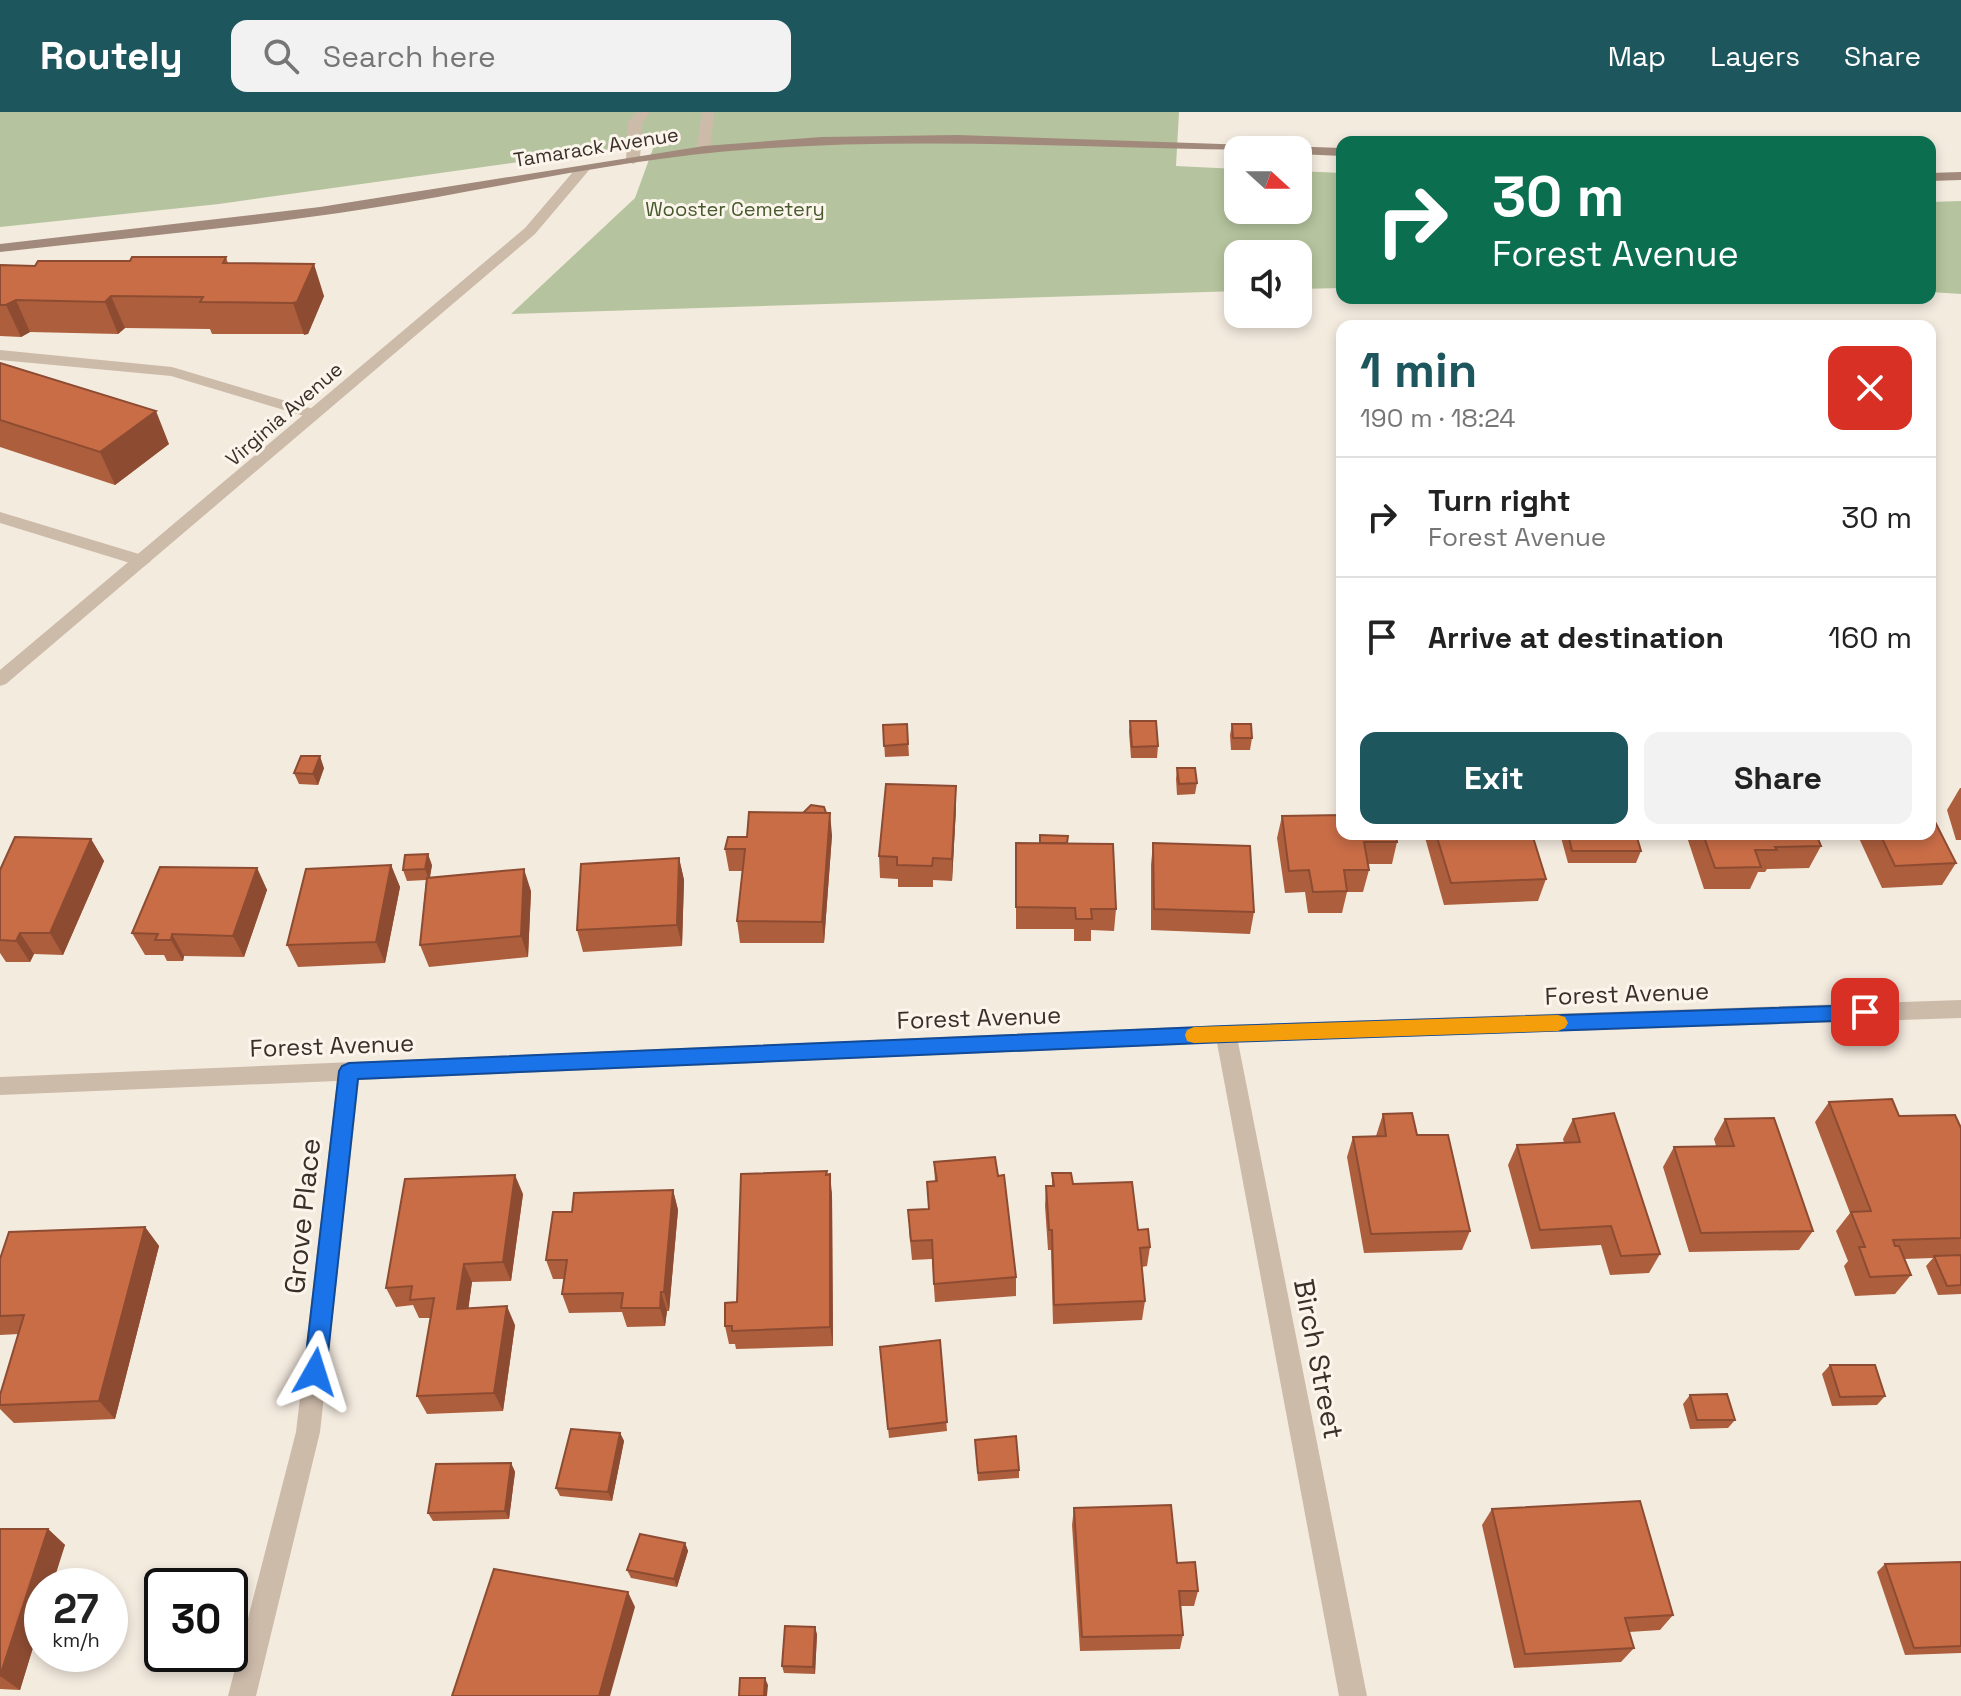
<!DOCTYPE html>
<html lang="en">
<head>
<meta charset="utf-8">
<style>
  body { margin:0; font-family:"Space Grotesk",sans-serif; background:#f2f2f2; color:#222; height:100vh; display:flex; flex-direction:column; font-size:30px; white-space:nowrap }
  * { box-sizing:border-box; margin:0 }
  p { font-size:26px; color:#767676 }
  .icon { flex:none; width:44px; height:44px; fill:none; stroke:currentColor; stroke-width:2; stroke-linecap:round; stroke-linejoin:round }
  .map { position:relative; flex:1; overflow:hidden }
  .details { position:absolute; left:1336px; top:208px; width:600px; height:520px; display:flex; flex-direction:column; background:#fff; border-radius:16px; box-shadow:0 4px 12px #0003 }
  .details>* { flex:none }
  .top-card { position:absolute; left:1336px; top:24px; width:600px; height:168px; border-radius:16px; box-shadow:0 4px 12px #0003; background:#0b6e4f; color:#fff; overflow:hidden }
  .needle { width:52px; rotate:111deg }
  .controls { position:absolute; left:1224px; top:24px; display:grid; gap:16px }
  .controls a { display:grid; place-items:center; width:88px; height:88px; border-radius:16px; background:#fff; box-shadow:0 4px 12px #0003; font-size:40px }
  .speed { position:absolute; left:24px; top:1456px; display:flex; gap:16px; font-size:40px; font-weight:700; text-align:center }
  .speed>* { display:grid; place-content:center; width:104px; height:104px; border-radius:50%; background:#fff; box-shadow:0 4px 12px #0003; line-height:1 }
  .speed small { font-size:20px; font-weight:400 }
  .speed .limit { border:4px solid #111; border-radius:12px; background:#fff; color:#111 }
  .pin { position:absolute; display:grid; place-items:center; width:68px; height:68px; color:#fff; margin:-34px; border-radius:16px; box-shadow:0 4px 12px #0006 }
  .me { position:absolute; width:88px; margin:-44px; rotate:6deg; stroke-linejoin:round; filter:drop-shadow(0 0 6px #0008) }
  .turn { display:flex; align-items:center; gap:28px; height:168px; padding:0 24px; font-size:36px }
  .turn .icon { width:104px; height:104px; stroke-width:2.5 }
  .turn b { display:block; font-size:56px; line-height:68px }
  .round { display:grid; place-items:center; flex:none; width:84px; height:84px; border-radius:16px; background:#f2f2f2 }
  .head { display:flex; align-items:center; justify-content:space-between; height:136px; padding:0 24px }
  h1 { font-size:48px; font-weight:700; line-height:60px; color:#1e565d }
  .primary-button { display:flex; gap:16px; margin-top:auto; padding:16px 24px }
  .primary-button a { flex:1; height:92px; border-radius:16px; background:#1e565d; color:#fff; font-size:32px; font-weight:700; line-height:92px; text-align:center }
  .primary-button a+a { background:#f2f2f2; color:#222 }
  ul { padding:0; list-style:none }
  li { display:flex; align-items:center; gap:24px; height:120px; padding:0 24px; border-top:2px solid #e0e0e0 }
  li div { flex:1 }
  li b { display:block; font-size:30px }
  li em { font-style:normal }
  header { display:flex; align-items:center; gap:48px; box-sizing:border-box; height:112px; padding:0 40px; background:#1e565d; color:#fff }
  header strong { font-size:38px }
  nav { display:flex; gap:44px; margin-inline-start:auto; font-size:28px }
  .search { width:560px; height:72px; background:#f2f2f2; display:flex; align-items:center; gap:20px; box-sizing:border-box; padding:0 28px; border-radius:16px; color:#767676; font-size:30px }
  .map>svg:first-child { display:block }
  .green { fill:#b5c49e }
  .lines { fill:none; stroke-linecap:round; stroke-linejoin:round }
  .lane { fill:#cdbbaa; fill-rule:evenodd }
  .street { fill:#cdbbaa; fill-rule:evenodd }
  .secondary { fill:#a18a7b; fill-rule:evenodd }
  .wall { fill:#ad5e3d }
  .shaded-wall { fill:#8d4c32 }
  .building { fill:#c96d47; stroke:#8d4c32; stroke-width:2 }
  .route { fill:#1a73e8; stroke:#114b97; stroke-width:2 }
  .slow { fill:#f59e0b }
  .labels { text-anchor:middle; stroke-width:6; stroke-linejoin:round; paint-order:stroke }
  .far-street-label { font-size:20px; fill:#3a302a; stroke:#fbf5ec }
  .far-park-label { font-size:20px; fill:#47592d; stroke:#fbf5ec }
  .street-label { font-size:24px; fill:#3a302a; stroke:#fbf5ec }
  .near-street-label { font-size:28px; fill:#3a302a; stroke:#fbf5ec }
</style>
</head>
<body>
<header>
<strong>Routely</strong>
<div class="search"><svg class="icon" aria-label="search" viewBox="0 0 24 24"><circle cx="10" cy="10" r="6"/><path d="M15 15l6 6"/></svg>Search here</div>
<nav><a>Map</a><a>Layers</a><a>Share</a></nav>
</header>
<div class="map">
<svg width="1961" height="1584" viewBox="0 0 1961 1584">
  <rect width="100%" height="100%" fill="#f4ebdf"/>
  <!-- green -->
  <g class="green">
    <polygon points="0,0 1179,0 1176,54 1238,57 1238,98 1298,98 1298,59 1342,61 1342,176 1298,177 1298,142 1238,142 1238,179 511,202 635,86 655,31 219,92 0,115"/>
    <polygon points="1961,89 1961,182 1930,180 1930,90"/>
  </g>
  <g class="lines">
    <!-- lane -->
    <g class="lane">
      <polygon points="637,0 650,0 642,11 640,48 633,52 626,48 628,10"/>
      <polygon points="702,0 714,0 710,39 703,43 696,39"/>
      <polygon points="0,238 172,255 320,299 322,302 314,307 171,264 0,248"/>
      <polygon points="0,400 149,445 151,449 143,455 0,411"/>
    </g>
    <!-- street -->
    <g class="street">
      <polygon points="578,54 590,57 535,122 6,572 0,574 0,558 525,116"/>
      <polygon points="1961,888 1961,906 1238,930 1367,1584 1339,1584 1217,931 359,968 320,1320 256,1584 228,1584 296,1320 337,969 0,983 0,965 1226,913"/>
    </g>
    <!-- secondary -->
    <g class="secondary">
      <path d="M957 23 1342 36V44L1298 42V38C1119 38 936 24 755 37 623 46 495 77 365 97 244 116 122 126 0 140V132L320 95 704 34 821 25Z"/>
      <polygon points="1961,60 1961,68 1930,69 1930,61"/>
    </g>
  </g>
  <!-- wall -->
  <g class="wall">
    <polygon points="226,145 228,151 324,184 308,222 212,222 210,217 125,216 118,222 30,220 21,225 0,224 0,153 35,154"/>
    <polygon points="0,251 169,332 115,373 0,335"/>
    <polygon points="1130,609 1158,634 1157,646 1131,646 1129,620"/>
    <polygon points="907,612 909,644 885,645 883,613"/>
    <polygon points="1232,612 1252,626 1250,638 1231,638 1230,623"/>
    <polygon points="324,656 318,673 299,672 294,661"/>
    <polygon points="1177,656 1197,671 1195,682 1177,683 1176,667"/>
    <polygon points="956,674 956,696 952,769 933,768 933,775 898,775 898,767 880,766 879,744"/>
    <polygon points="1960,676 1961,676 1961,728 1956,728 1947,698"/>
    <polygon points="1282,704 1397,730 1392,752 1368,752 1369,758 1363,780 1347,780 1342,801 1308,801 1305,780 1285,781 1277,726"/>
    <polygon points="1424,722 1532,722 1546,767 1538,789 1444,793"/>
    <polygon points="1560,722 1636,722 1641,739 1636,751 1568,751"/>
    <polygon points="1686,722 1816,722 1821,734 1809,756 1767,757 1765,760 1758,760 1750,777 1704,777"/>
    <polygon points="1857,722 1930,722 1956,751 1942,773 1882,776"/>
    <polygon points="832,723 824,831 740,831 737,809 742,759 729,759 725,737 747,725"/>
    <polygon points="91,727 104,749 63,843 34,842 30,850 6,850 0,841 0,758"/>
    <polygon points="1016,731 1067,731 1116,797 1114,819 1091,818 1091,829 1074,829 1074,817 1016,817"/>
    <polygon points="1153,731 1254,800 1250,822 1151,818 1151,753"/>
    <polygon points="679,746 684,768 682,834 583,840 577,818"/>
    <polygon points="391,753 400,775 385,851 298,855 287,833"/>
    <polygon points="432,753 430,766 531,779 528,845 429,855 420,833 426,768 407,769 403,758"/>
    <polygon points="257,756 267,778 244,845 184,844 183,849 167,849 164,843 145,843 132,821"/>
    <polygon points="1829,990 1961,1016 1961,1182 1938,1183 1926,1154 1933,1146 1904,1147 1911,1163 1895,1182 1855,1184 1844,1154 1848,1149 1836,1119 1850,1101 1815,1010"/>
    <polygon points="1383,1002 1470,1119 1462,1138 1364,1141 1347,1045 1353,1025 1376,1024"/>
    <polygon points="1573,1007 1660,1142 1649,1161 1610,1163 1601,1133 1531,1137 1508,1053 1517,1033 1564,1031 1563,1027"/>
    <polygon points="1725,1007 1813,1119 1799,1138 1689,1140 1663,1055 1674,1035 1716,1034 1714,1027"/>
    <polygon points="934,1050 998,1064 1016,1165 1016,1184 935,1190 932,1147 912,1148 909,1118 929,1097 935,1070"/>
    <polygon points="1052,1061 1073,1072 1138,1118 1150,1135 1147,1154 1142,1155 1145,1189 1142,1208 1053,1212 1051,1138 1048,1138 1045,1094 1046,1074 1052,1074"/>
    <polygon points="827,1063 832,1082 833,1234 736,1237 735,1232 729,1232 725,1214 737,1190"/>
    <polygon points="673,1078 678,1098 669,1199 667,1199 665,1214 627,1215 622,1200 569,1201 562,1182 564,1167 553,1167 546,1148 572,1100"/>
    <polygon points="523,1082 511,1169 472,1170 468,1196 515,1213 503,1299 427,1302 417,1284 431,1206 419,1206 413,1193 396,1195 386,1176"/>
    <polygon points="145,1115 159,1134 115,1307 14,1311 0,1297 0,1283 19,1222 0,1223 0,1147"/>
    <polygon points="940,1228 947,1319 889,1326 880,1235"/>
    <polygon points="1830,1253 1885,1284 1877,1293 1832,1294 1822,1262"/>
    <polygon points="1690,1283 1735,1308 1728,1316 1690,1317 1683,1292"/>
    <polygon points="620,1321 624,1329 612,1389 560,1384 556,1376"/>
    <polygon points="975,1328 1019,1358 1019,1366 978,1369"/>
    <polygon points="511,1351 515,1360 509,1407 433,1409 428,1401"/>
    <polygon points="1074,1396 1177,1451 1198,1479 1194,1494 1181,1494 1183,1523 1180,1537 1080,1539 1072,1413"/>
    <polygon points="1492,1397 1673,1503 1660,1518 1629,1520 1634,1536 1621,1550 1514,1556 1482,1413"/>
    <polygon points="0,1417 48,1417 65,1433 42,1474 42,1506 20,1578 0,1577"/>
    <polygon points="685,1431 688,1439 677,1475 631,1466 627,1458"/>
    <polygon points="1961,1450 1961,1541 1905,1543 1877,1460 1885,1452"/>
    <polygon points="817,1522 815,1562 784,1561 782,1554"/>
  </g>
  <!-- shaded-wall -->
  <g class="shaded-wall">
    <polygon points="314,152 324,184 308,222 304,223 293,191"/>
    <polygon points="111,184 125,216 118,222 105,190"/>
    <polygon points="16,188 30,220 21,225 6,193"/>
    <polygon points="156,299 169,332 115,373 100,340"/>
    <polygon points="320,644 324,656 318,673 313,662"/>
    <polygon points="956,674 956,696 952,769 952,747"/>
    <polygon points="830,701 832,723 824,831 822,810"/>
    <polygon points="91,727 104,749 63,843 50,821"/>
    <polygon points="428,742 432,753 429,768 425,757"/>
    <polygon points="679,746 684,768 682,834 677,813"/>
    <polygon points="391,753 400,775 385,851 376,830"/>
    <polygon points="257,756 267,778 244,845 233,824"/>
    <polygon points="524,757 531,779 528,845 521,824"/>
    <polygon points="20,821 34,842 30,850 16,829"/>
    <polygon points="172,822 184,844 183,849 171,828"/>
    <polygon points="830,1062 832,1082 833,1234 830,1215"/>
    <polygon points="515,1063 523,1082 511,1169 503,1150"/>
    <polygon points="673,1078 678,1098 669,1199 664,1180"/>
    <polygon points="145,1115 159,1134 115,1307 99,1289"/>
    <polygon points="464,1152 472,1170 466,1215 457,1197"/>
    <polygon points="661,1180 667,1199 665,1214 660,1196"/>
    <polygon points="507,1194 515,1213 503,1299 494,1281"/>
    <polygon points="620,1321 624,1329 612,1389 608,1380"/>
    <polygon points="511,1351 515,1360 509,1407 505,1399"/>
    <polygon points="48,1417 65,1433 52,1474 42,1474 42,1506 20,1578 0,1564"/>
    <polygon points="685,1431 688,1439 677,1475 674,1467"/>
    <polygon points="628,1480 635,1495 610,1584 599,1584"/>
    <polygon points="815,1515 817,1522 815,1562 813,1555"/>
    <polygon points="765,1566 768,1573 767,1584 764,1584"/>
  </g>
  <!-- building -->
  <g class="building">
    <polygon points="132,145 226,145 223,151 314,152 297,190 293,191 200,190 203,185 111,184 105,190 16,188 6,193 0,193 0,153 35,154 38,149 130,149"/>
    <polygon points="0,251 156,299 100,340 0,308"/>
    <polygon points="1130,609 1156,609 1158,634 1132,635"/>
    <polygon points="907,612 908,632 884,634 883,613"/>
    <polygon points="1232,612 1251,612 1252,626 1233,626"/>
    <polygon points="301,644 320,644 313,662 294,661"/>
    <polygon points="1177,656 1195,656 1197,671 1179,672"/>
    <polygon points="886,672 956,674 952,747 933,746 932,754 897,753 897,745 879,744"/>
    <polygon points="811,693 824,695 826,701 803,701"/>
    <polygon points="749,700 830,701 822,810 737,809 745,737 725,737 728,725 747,725"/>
    <polygon points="1930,700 1956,751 1895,754 1880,722 1930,722"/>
    <polygon points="1342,703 1342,722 1396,722 1397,730 1364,730 1369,758 1344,758 1347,779 1313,780 1309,758 1289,759 1282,704"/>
    <polygon points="1436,722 1532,722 1546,767 1451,771"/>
    <polygon points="1568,722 1636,722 1641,739 1572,739"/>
    <polygon points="1703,722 1816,722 1821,734 1775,735 1777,738 1755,738 1761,755 1715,756"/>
    <polygon points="1040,723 1068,724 1067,731 1040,731"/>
    <polygon points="15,725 91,727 50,821 20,821 16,829 0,828 0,758"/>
    <polygon points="1016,731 1113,732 1116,797 1091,797 1092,807 1076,807 1075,796 1016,795"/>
    <polygon points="1153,731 1250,734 1254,800 1154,797"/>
    <polygon points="428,742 425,757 403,758 405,743"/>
    <polygon points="679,746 677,813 577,818 581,752"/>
    <polygon points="391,753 376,830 287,833 306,757"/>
    <polygon points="160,755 257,756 233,824 172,822 171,828 155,828 158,822 132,821"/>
    <polygon points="524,757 521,824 420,833 427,766"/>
    <polygon points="1892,987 1899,1004 1955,1003 1961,1016 1961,1126 1893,1128 1895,1134 1899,1134 1911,1163 1870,1165 1859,1135 1865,1135 1851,1100 1871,1099 1829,990"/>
    <polygon points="1412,1001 1417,1023 1448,1023 1470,1119 1371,1122 1353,1025 1386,1024 1383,1002"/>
    <polygon points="1614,1001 1660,1142 1621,1144 1611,1114 1540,1118 1517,1033 1580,1030 1573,1007"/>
    <polygon points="1774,1006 1813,1119 1701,1121 1674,1035 1734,1034 1725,1007"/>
    <polygon points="995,1045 998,1064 1004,1063 1016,1165 934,1172 932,1128 911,1129 908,1098 929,1097 927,1070 937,1069 934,1050"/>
    <polygon points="827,1059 826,1063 830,1062 830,1215 732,1219 732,1214 725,1214 725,1191 737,1190 741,1062"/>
    <polygon points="1052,1061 1071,1061 1073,1072 1132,1070 1138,1118 1148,1117 1150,1135 1140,1136 1145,1189 1054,1193 1052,1118 1049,1118 1046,1074 1054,1074"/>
    <polygon points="515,1063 503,1150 464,1152 457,1197 507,1194 494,1281 417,1284 434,1186 410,1188 412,1174 386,1176 405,1067"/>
    <polygon points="673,1078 664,1180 661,1180 660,1196 621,1196 623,1181 562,1182 567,1148 546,1148 553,1100 572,1100 574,1081"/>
    <polygon points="145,1115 99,1289 0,1293 0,1283 24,1203 0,1204 0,1147 9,1120"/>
    <polygon points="1961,1143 1961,1173 1947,1174 1934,1144"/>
    <polygon points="940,1228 947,1310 888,1317 880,1235"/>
    <polygon points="1830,1253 1875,1253 1885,1284 1840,1285"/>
    <polygon points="1727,1282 1735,1308 1697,1308 1690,1283"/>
    <polygon points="571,1317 620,1321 608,1380 556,1376"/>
    <polygon points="1016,1324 1019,1358 978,1361 975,1328"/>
    <polygon points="511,1351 505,1399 428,1401 436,1352"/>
    <polygon points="1640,1389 1673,1503 1625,1506 1634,1536 1525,1542 1492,1397"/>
    <polygon points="1171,1393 1177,1451 1195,1450 1198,1479 1179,1479 1183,1523 1082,1525 1074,1396"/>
    <polygon points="0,1417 48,1417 0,1564"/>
    <polygon points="640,1422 685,1431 674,1467 627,1458"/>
    <polygon points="1961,1450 1961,1534 1914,1536 1885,1452"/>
    <polygon points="494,1457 628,1480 599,1584 452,1584"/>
    <polygon points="785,1514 815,1515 813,1555 782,1554"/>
    <polygon points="740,1566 765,1566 764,1584 739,1584"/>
  </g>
  <!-- route -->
  <polygon class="route" points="1865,893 1872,895 1875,900 1872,906 1865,908 1226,930 358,967 326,1260 322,1267 315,1270 307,1267 304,1260 339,959 342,954 349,951 1226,914"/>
  <!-- slow -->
  <polygon class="slow" points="1558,903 1565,905 1568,911 1565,916 1558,919 1194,931 1187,929 1185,923 1187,918 1194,915"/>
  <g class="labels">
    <!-- far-street labels -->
    <g class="far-street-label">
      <text transform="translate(596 35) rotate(-9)" y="7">Tamarack Avenue</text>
      <text transform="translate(284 302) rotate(-41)" y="7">Virginia Avenue</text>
    </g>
    <!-- far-park labels -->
    <g class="far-park-label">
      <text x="735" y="104">Wooster Cemetery</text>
    </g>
    <!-- street labels -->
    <g class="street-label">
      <text transform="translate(1627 882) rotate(-2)" y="8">Forest Avenue</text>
      <text transform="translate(979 906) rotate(-2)" y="8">Forest Avenue</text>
      <text transform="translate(332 934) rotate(-2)" y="8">Forest Avenue</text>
    </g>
    <!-- near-street labels -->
    <g class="near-street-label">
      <text transform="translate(302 1104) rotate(-84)" y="10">Grove Place</text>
      <text transform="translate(1319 1247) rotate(79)" y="10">Birch Street</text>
    </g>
  </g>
</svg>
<div class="controls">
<a><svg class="needle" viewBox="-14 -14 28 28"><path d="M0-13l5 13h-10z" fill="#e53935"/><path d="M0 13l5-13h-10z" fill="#767676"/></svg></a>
<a><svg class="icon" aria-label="sound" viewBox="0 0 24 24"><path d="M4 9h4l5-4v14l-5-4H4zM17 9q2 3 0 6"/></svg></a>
</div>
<div class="speed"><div>27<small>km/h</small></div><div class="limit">30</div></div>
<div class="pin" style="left:1865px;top:900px;background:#d93025"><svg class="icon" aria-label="arrive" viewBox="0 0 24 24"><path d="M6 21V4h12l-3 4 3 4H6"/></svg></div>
<svg class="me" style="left:315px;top:1260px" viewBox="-20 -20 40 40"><path d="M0-17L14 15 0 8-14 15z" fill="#1a73e8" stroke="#fff" stroke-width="4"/></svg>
<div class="top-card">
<div class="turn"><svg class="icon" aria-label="right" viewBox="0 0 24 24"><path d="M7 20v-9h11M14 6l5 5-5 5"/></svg><div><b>30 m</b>Forest Avenue</div></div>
</div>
<section class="details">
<div class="head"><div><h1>1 min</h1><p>190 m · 18:24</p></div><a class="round" style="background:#d93025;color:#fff"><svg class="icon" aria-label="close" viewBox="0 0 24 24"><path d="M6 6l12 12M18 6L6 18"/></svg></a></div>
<ul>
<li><svg class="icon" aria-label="right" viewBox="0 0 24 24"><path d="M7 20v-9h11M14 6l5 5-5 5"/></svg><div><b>Turn right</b><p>Forest Avenue</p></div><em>30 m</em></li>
<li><svg class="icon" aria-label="arrive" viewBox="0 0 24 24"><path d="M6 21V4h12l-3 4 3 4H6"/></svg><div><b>Arrive at destination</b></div><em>160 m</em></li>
</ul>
<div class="primary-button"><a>Exit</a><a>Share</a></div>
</section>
</div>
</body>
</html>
